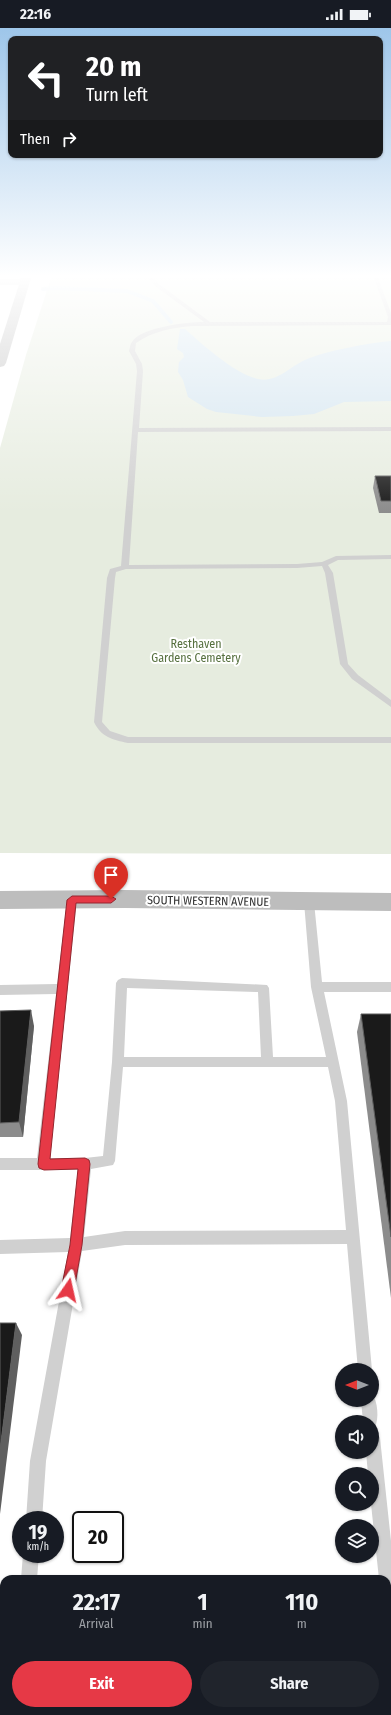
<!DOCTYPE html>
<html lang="en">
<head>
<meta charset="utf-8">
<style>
  body { margin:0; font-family:"Fira Sans Condensed",sans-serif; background:#20242c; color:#f1f3f6; height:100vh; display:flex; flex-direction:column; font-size:15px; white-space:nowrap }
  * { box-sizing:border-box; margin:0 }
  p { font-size:13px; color:#9ea1a6 }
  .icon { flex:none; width:22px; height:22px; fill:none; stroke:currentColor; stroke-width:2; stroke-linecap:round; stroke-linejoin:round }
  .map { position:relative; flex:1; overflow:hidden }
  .panel { position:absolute; left:0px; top:1547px; width:391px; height:140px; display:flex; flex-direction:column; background:#171b24; border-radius:12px 12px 0 0; box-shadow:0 1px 3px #0004 }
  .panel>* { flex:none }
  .top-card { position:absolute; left:8px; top:8px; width:375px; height:122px; border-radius:8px; box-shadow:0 1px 3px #0004; background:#202124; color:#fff; overflow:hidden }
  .needle { width:26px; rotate:270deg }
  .buttons { position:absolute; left:335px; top:1335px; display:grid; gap:8px }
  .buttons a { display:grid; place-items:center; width:44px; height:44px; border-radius:50%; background:#171b24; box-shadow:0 1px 3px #0004; font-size:20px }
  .speed { position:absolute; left:12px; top:1483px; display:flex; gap:8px; font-size:20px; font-weight:700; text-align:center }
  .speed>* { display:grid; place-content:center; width:52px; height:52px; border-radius:50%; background:#171b24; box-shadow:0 1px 3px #0004; line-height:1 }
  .speed small { font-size:10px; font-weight:400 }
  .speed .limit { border:2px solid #111; border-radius:6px; background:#fff; color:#111 }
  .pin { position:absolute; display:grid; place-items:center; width:34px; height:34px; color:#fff; margin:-41px -17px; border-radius:50% 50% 50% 0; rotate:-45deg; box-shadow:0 0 4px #0007 }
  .pin .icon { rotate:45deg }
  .me { position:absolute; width:44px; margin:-22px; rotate:11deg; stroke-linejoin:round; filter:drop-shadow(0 0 3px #0008) }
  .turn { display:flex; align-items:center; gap:14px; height:84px; padding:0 12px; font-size:18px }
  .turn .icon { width:52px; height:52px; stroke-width:2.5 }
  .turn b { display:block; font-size:28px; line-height:34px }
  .then { display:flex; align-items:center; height:38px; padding:0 12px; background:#0003; gap:8px; font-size:15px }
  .eta { display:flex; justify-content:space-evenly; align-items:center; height:68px; text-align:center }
  .eta b { font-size:24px; font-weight:700; line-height:28px }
  .action { display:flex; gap:8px; margin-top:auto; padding:8px 12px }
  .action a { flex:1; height:46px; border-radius:24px; background:#e63946; color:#fff; font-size:16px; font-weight:700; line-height:46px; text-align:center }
  .action a+a { background:#20242c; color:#f1f3f6 }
  .status { display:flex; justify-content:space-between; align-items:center; height:28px; padding:0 20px; background:#171b24; direction:ltr }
  .status svg { height:11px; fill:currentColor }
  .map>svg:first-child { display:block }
  .green { fill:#e6ecdf }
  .water { fill:#cfe2ee }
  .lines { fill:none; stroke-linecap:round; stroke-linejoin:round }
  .stream { stroke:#cfe2ee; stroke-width:4 }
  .lane { fill:#d0d0d0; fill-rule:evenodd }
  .street { fill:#d0d0d0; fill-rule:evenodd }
  .secondary { fill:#bdbdbd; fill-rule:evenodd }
  .wall { fill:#8c8c8c }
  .shaded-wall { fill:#5f5f5f }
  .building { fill:#1a1a1a; stroke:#5f5f5f }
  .route { fill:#e63946; stroke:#96252e }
  .labels { text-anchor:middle; stroke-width:4; stroke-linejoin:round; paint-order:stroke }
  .park-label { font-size:12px; fill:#56703f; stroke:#fff }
  .street-label { font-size:12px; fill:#333; stroke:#fff }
</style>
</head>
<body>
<div class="status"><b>22:16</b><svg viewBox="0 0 49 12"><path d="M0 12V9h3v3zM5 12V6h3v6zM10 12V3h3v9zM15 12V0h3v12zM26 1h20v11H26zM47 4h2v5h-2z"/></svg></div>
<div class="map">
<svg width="391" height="1687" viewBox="0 0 391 1687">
  <rect width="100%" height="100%" fill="#fff"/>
  <!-- green -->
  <polygon class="green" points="51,250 391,250 391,826 0,825 0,420 26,327"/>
  <!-- water -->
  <path class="water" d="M180 301H185C203 317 235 346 258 351 277 355 289 339 305 332 325 323 368 315 391 313V373L344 374 314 386 293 388 262 389 216 384 207 381 188 369 183 352 178 344 179 334 184 329 183 325 177 321Z"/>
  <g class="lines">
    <!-- stream -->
    <polyline class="stream" points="43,261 55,260 127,263 153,273 171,294"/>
    <!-- lane -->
    <g class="lane">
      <path d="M149 250H153L159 256 210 294H387L388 289 374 250H378L391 285V297L192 298C172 300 153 303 136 315L135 323 142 336 143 343 139 400 391 399V403L138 404 129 537 297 536 322 534 336 528 391 527V531L338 532 328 537 333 545 348 636 358 647 391 672V679L352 651 340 636 325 545 322 538 297 540 126 541 116 544 115 550 102 694 110 703 128 709H391V715H128C113 712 101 709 94 694L107 550 110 541 121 538 137 343 136 336 129 323C130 320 130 316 132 314 141 299 188 294 204 294L155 258Z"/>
      <path d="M72 868 76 869 77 872 50 1130H85L103 1128 112 1034 116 955 118 952 122 950 267 957 269 960 273 1029H326L311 959 304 874 305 871H313L314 874 322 954H391V964H324L347 1073 372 1342H358L347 1216 125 1217 82 1223 46 1433 42 1492H26L30 1433 68 1224 0 1226V1212L70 1210 78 1142H0V1130H37L56 966 0 967V957L57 956 67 872 68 869ZM127 960 258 964 261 1029H124ZM123 1039H328L335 1073 346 1202 125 1203 84 1209 91 1141 113 1137 115 1133Z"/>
      <path d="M372 1366C378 1373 379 1391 375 1399L372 1401V1394H363L361 1372H372Z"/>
      <polygon points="372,1402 377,1405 380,1410 391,1513 391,1591 387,1590 387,1551 379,1551 371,1476 372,1446 368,1446 366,1424 372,1424"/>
      <polygon points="23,1526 39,1526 37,1551 21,1551"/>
      <rect x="10" y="1683" width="18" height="4"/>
    </g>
    <!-- street -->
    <polygon class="street" points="0,251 25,251 30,254 25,257 0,257"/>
    <!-- secondary -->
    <g class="secondary">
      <polygon points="21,250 31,250 6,335 4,338 0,339 0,316"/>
      <polygon points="125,862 391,865 391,883 125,880 0,881 0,863"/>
    </g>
  </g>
  <!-- wall -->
  <g class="wall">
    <polygon points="375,448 391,448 391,485 379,485 373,460"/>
    <polygon points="0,983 34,998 23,1109 0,1109"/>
    <polygon points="361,986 391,986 391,1270 357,1004"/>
  </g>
  <!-- shaded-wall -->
  <g class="shaded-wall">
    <polygon points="31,982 34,998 23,1109 19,1094"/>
    <polygon points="16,1295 22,1307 0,1486 0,1422"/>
  </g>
  <!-- building -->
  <g class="building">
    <polygon points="375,448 391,448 391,473 381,473"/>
    <polygon points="31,982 19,1094 0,1095 0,983"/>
    <polygon points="361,986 391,986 391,1209"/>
    <polygon points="0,1295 16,1295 0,1422"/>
  </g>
  <!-- sky -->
  <linearGradient id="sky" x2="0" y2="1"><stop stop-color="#9ec6ea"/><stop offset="0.51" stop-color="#fff"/><stop offset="1" stop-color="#fff" stop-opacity="0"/></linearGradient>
  <rect width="391" height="486" fill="url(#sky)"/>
  <!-- route -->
  <polygon class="route" points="72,868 111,868 116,871 111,875 76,875 50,1131 85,1130 89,1132 90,1136 82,1217 74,1262 72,1266 68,1268 63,1266 61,1262 70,1217 78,1141 44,1142 39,1140 38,1136 67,872"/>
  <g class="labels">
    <!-- park labels -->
    <g class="park-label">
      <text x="196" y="620">Resthaven<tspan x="196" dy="14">Gardens Cemetery</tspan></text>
    </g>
    <!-- street labels -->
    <g class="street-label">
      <text transform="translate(208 873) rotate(1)" y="4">SOUTH WESTERN AVENUE</text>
    </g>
  </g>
</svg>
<div class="buttons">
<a><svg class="needle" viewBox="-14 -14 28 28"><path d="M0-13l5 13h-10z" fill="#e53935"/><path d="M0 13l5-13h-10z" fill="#9ea1a6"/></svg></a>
<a><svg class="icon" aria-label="sound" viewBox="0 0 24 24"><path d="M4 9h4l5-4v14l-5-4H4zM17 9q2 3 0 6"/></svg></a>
<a><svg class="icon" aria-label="search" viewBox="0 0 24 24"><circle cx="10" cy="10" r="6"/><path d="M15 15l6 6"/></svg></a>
<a><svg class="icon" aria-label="layers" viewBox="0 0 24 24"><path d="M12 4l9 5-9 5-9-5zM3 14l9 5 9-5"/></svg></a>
</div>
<div class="speed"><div>19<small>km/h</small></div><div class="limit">20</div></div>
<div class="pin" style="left:111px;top:871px;background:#d93025"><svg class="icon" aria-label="arrive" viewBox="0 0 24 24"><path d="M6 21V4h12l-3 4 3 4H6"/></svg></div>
<svg class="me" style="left:68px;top:1262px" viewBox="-20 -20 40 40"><path d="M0-17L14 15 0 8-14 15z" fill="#e63946" stroke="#fff" stroke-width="4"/></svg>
<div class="top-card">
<div class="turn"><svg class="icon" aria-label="left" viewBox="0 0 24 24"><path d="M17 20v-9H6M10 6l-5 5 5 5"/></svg><div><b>20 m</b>Turn left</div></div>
<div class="then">Then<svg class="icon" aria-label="right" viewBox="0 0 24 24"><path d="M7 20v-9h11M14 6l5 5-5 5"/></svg></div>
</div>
<section class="panel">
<div class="eta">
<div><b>22:17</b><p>Arrival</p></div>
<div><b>1</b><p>min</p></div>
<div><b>110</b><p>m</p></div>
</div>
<div class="action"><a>Exit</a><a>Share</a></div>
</section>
</div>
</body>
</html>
